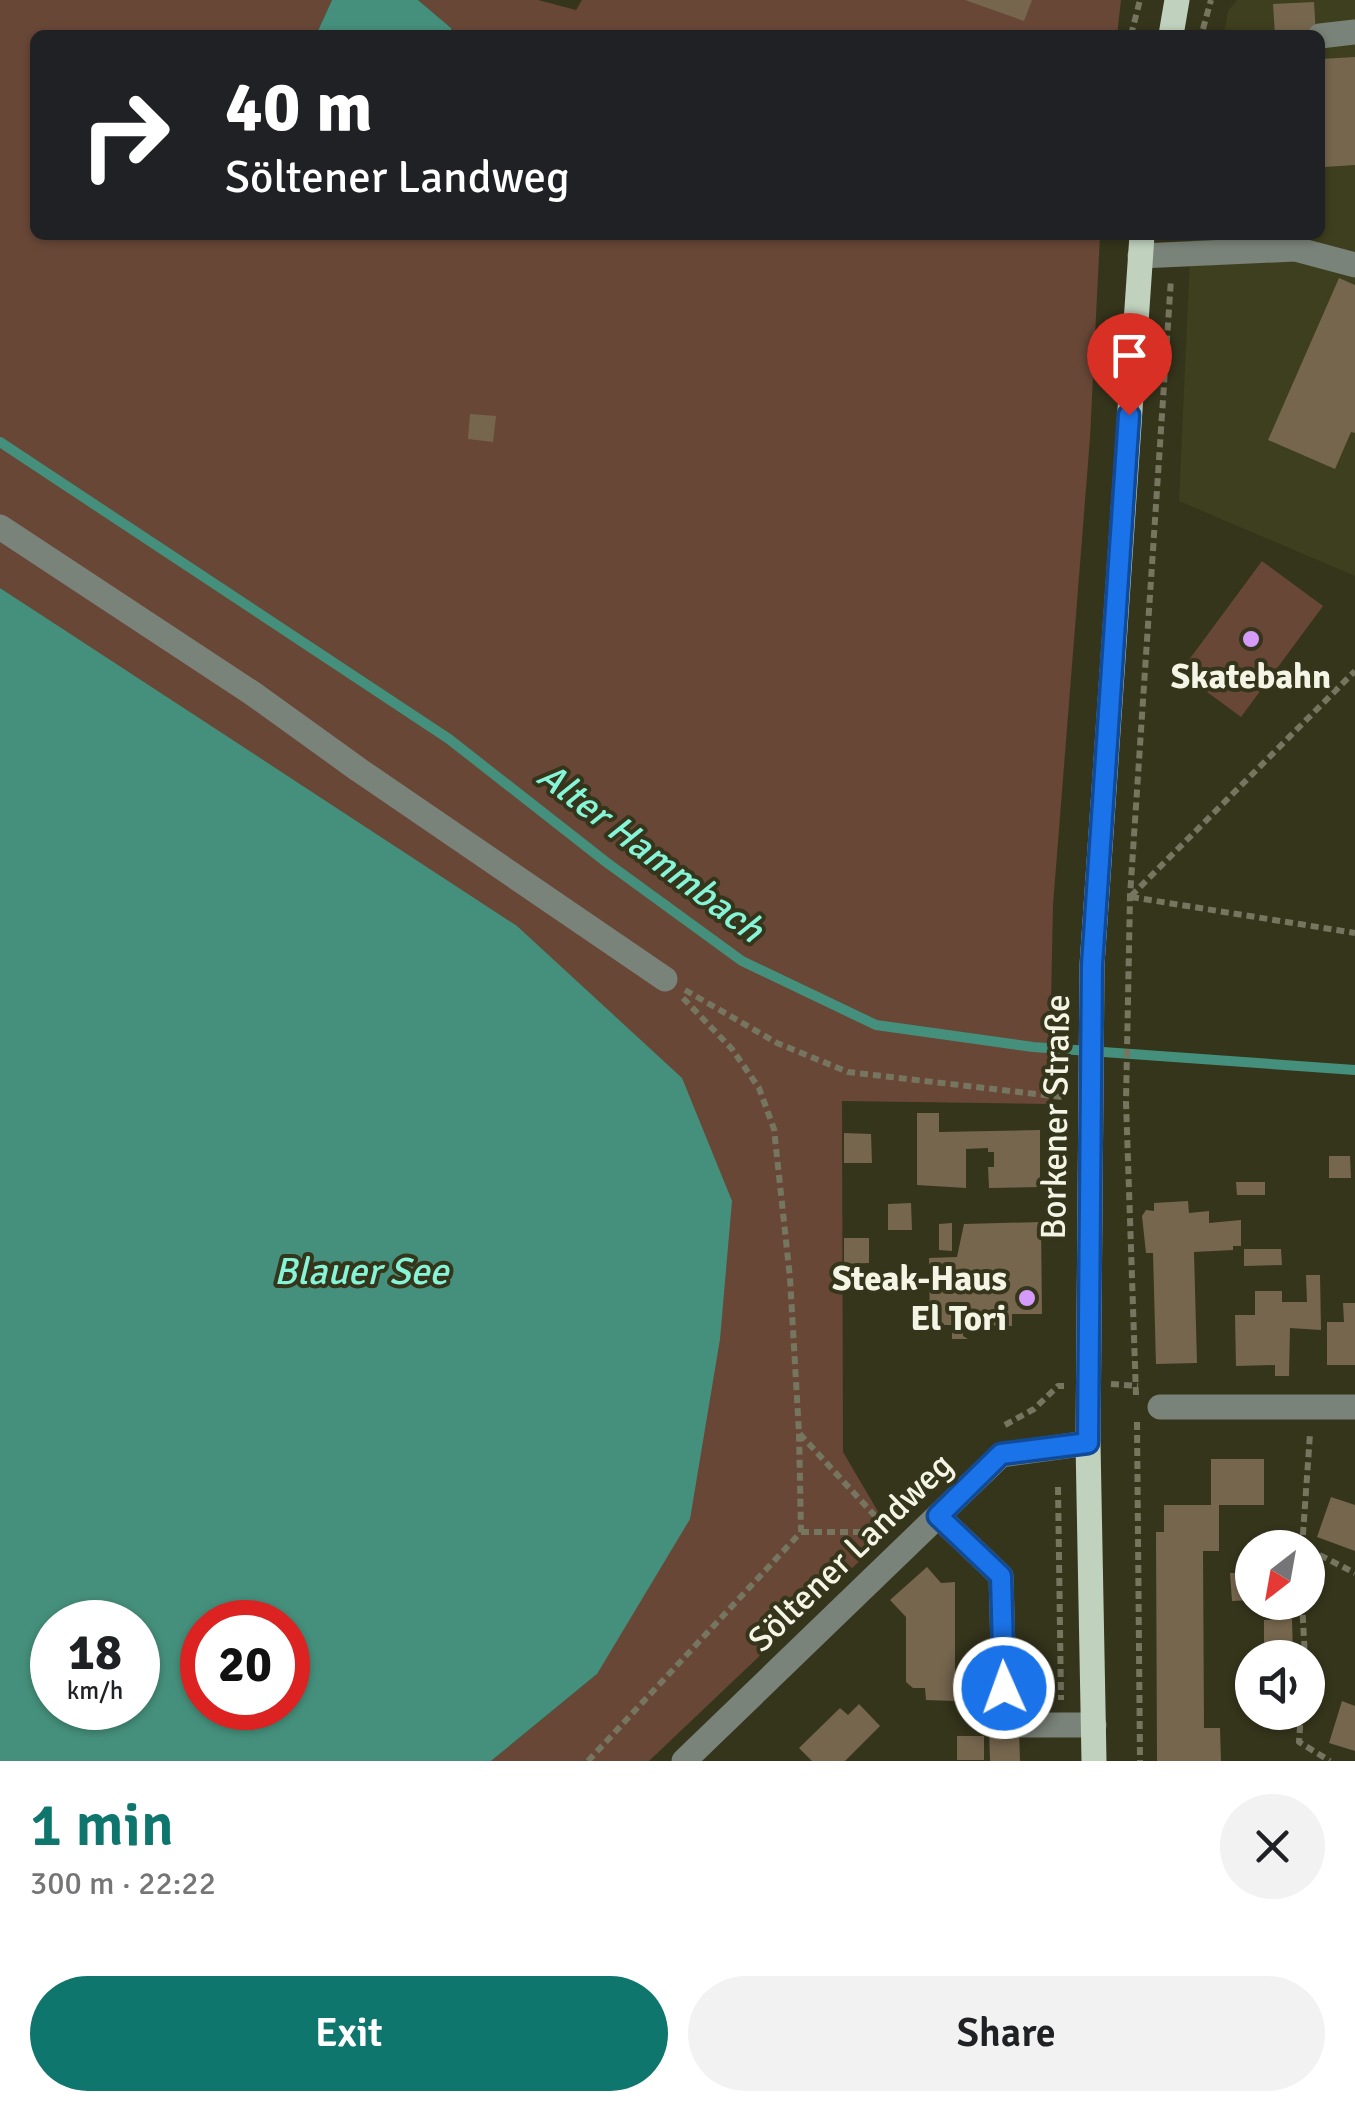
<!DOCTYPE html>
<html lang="en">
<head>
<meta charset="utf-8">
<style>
  body { margin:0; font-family:Signika,sans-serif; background:#f2f2f2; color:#202124; height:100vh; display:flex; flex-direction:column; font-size:38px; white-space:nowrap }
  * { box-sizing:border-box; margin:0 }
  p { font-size:32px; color:#757577 }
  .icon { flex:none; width:55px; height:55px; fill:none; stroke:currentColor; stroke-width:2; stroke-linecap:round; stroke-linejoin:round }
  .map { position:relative; height:1761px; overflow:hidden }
  .sheet { display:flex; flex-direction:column; background:#fff; flex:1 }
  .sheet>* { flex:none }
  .top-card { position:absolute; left:30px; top:30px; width:1295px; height:210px; border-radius:15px; box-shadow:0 2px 8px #0004; background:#202124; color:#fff; overflow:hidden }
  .needle { width:65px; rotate:211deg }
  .buttons { position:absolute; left:1235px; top:1530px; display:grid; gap:20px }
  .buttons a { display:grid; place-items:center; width:90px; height:90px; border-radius:50%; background:#fff; box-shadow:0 2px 8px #0004; font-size:50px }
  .speed { position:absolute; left:30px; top:1600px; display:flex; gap:20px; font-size:50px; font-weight:700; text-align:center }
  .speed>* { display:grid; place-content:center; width:130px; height:130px; border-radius:50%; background:#fff; box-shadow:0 2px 8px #0004; line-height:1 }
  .speed small { font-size:25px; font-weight:400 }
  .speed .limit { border:15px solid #d22; background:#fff; color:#111 }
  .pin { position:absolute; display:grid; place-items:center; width:85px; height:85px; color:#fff; margin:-102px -42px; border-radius:50% 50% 50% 0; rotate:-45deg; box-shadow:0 0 10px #0007 }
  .pin .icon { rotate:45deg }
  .me { position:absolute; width:110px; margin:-55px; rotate:358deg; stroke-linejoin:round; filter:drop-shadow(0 0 8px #0008) }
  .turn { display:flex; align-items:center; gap:35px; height:210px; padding:0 30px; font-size:45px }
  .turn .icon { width:130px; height:130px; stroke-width:2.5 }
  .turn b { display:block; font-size:70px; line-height:85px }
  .round { display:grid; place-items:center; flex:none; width:105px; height:105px; border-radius:52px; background:#f2f2f2 }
  .summary { display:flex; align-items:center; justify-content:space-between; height:170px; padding:0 30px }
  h1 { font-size:60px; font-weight:600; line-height:75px; color:#0f766e }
  .button { display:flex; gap:20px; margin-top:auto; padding:20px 30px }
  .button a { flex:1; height:115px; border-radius:60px; background:#0f766e; color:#fff; font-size:40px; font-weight:600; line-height:115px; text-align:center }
  .button a+a { background:#f2f2f2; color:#202124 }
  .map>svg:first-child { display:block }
  .built { fill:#3e3f1e }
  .green { fill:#684737 }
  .water { fill:#45907c; fill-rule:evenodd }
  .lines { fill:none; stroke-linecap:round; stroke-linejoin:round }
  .stream { stroke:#45907c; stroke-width:10 }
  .building { fill:#76664e }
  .path { stroke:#767660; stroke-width:6; stroke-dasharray:8 5; stroke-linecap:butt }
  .minor { stroke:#7a8379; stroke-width:25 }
  .major { stroke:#c0d2bd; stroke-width:25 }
  .route-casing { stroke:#114b97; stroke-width:25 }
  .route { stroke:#1a73e8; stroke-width:18 }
  .poi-dot { fill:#d59bfb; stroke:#35351c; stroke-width:4 }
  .labels { text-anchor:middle; stroke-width:8; stroke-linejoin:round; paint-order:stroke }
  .poi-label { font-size:35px; font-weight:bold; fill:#f4f5e5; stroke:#35351c }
  .street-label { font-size:35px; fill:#f4f5e5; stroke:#35351c }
  .water-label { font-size:38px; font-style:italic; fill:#86f4d6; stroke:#35351c }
</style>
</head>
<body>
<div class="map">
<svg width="1355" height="1761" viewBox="0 0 1355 1761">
  <rect width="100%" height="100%" fill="#35351c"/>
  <!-- built -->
  <polygon class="built" points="1237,0 1355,0 1355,576 1179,501 1191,235 1320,235 1320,35 1224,35 1228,11"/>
  <!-- green -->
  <g class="green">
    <polygon points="0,0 332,0 316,35 35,35 35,235 1100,235 1090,438 1053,905 1049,1104 842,1101 843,1452 890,1532 649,1761 491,1761 597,1674 133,677 0,588"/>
    <polygon points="418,0 538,0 576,10 582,0 1121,0 1117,35 453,35 451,28"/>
    <polygon points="1262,561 1323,606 1241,717 1180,672"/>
  </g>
  <!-- water -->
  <g class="water">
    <polygon points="332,0 418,0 451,28 453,35 316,35"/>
    <path d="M0 588 517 926 682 1078 732 1201 720 1339 690 1519 597 1674 491 1761H0ZM52 1622H138V1708H52ZM202 1622H288V1708H202Z"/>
  </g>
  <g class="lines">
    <!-- stream -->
    <polyline class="stream" points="0,442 449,739 606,862 742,961 876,1025 1033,1047 1355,1070"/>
  </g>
  <!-- building -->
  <g class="building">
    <polygon points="965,0 1032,0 1024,21"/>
    <polygon points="1314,2 1316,35 1275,35 1273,4"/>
    <polygon points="1355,57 1355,165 1324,167 1323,142 1320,142 1320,59"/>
    <polygon points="1339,278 1355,285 1355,433 1351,432 1335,469 1268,440"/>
    <polygon points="470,414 496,416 493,442 468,439"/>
    <polygon points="917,1113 939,1113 939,1132 1040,1130 1040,1187 989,1188 988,1167 994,1167 994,1152 988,1152 988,1148 966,1149 966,1188 917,1185"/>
    <polygon points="844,1133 871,1134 872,1163 844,1163"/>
    <polygon points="1329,1156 1350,1156 1351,1178 1329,1178"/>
    <polygon points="1236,1182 1265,1182 1265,1195 1237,1195"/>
    <polygon points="1188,1201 1189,1213 1209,1211 1209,1223 1241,1220 1241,1246 1233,1246 1233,1250 1194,1252 1197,1363 1156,1364 1153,1253 1146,1253 1142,1216 1146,1210 1154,1211 1154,1203"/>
    <polygon points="911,1203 912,1230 888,1230 888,1204"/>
    <polygon points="1041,1222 1042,1314 1012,1314 1012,1326 963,1325 963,1336 968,1339 952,1339 952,1325 930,1325 929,1258 957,1257 964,1224"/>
    <polygon points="952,1223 952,1251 939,1250 939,1224"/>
    <polygon points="844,1238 869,1238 869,1263 844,1264"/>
    <polygon points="1244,1249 1281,1249 1282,1265 1244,1266"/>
    <polygon points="1306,1275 1320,1275 1321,1330 1290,1328 1289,1376 1275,1376 1275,1365 1236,1366 1235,1315 1255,1315 1255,1291 1282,1291 1282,1302 1307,1302"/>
    <polygon points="1343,1303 1355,1303 1355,1365 1327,1365 1327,1322 1344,1322"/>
    <polygon points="1211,1459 1264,1459 1264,1505 1219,1505 1219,1551 1203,1551 1204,1728 1220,1728 1221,1761 1157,1761 1156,1532 1164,1532 1164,1505 1211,1505"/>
    <polygon points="1331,1497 1355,1505 1355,1551 1317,1537"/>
    <polygon points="927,1567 941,1583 955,1582 955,1701 926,1700 925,1688 913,1688 906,1682 906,1617 890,1600"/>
    <polygon points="1230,1573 1252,1573 1252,1600 1232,1601"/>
    <polygon points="1292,1619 1293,1658 1264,1658 1264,1620"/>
    <polygon points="1342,1701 1355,1706 1355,1751 1329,1743"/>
    <polygon points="859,1704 880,1726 845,1761 812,1761 799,1748 840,1708 848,1715"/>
    <polygon points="1264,1712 1294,1712 1295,1727 1264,1728"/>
    <polygon points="989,1728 1019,1728 1020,1761 990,1761"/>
    <rect x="957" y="1736" width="27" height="24"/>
  </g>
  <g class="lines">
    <!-- path -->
    <g class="path">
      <polyline points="1203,29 1211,0"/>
      <polyline points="1131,35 1140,0"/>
      <polyline points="1131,896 1355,671"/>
      <polyline points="1131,897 1355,933"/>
      <polyline points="685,990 777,1043 848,1072 1062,1097"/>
      <polyline points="683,998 732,1049 759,1088 774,1129 790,1278 799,1433 887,1529"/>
      <polyline points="1111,1384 1138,1386"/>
      <polyline points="1136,1395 1126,1102 1130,896 1171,279"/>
      <polyline points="1137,1422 1140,1761"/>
      <polyline points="1005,1425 1034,1409 1058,1386 1064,1386"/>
      <polyline points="1058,1487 1061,1700"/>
      <polyline points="801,1532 880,1532"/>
      <polyline points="1302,1548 1310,1434"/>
      <polyline points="1308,1549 1355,1573"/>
      <polyline points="1302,1602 1305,1658"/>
      <polyline points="1301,1712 1299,1742 1330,1761"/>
      <polyline points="588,1761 801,1532 799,1433"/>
    </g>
    <!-- minor -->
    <g class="minor">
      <polyline points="1320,36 1355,32"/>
      <polyline points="1140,256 1295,249 1355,265"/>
      <polyline points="0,527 252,693 359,770 665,979"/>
      <polyline points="1160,1407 1355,1407"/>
      <polyline points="938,1516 1001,1576 1005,1725 1094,1725"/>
      <polyline points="684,1761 1001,1455 1088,1443"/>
    </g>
    <!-- major -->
    <g class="major">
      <polyline points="1171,35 1177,0"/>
      <polyline points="1094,1761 1088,1443 1092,965 1142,235"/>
    </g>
  </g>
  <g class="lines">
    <!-- route casing -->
    <g class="route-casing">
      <polyline id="route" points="1004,1688 1001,1576 938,1516 1001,1454 1088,1443 1092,965 1129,415"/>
    </g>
    <!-- route -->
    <use href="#route" class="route"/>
  </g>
  <!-- markers -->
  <g class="poi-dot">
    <circle cx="1251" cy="639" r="10"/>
    <circle cx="1027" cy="1298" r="10"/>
  </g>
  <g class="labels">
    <!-- poi labels -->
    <g class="poi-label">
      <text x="1251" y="688">Skatebahn</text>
      <text x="1007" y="1290" text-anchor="end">Steak-Haus<tspan x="1007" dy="40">El Tori</tspan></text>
    </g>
    <!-- street labels -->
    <g class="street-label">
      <text transform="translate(1055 1117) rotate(-89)" y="12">Borkener Straße</text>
      <text transform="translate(850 1552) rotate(-44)" y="12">Söltener Landweg</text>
    </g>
    <!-- water labels -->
    <g class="water-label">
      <text transform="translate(651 852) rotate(37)" y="13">Alter Hammbach</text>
      <text x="361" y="1284">Blauer See</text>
    </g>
  </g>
</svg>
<div class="buttons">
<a><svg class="needle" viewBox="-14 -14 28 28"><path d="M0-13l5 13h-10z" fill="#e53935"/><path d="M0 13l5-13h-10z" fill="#757577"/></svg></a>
<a><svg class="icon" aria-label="sound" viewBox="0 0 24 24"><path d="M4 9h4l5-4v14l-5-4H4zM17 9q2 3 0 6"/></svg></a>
</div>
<div class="speed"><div>18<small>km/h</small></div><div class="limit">20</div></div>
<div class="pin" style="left:1129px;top:415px;background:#d93025"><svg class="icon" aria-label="arrive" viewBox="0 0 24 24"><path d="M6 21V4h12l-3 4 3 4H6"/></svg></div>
<svg class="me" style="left:1004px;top:1688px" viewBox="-20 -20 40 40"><circle r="17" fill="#1a73e8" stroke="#fff" stroke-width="3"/><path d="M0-11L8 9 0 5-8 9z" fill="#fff"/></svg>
<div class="top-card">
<div class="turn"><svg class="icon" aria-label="right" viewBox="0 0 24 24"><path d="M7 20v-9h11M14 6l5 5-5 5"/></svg><div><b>40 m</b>Söltener Landweg</div></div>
</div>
</div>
<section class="sheet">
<div class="summary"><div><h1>1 min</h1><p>300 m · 22:22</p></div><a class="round"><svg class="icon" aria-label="close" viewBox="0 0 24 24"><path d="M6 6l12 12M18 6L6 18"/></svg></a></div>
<div class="button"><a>Exit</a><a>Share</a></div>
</section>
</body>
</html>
